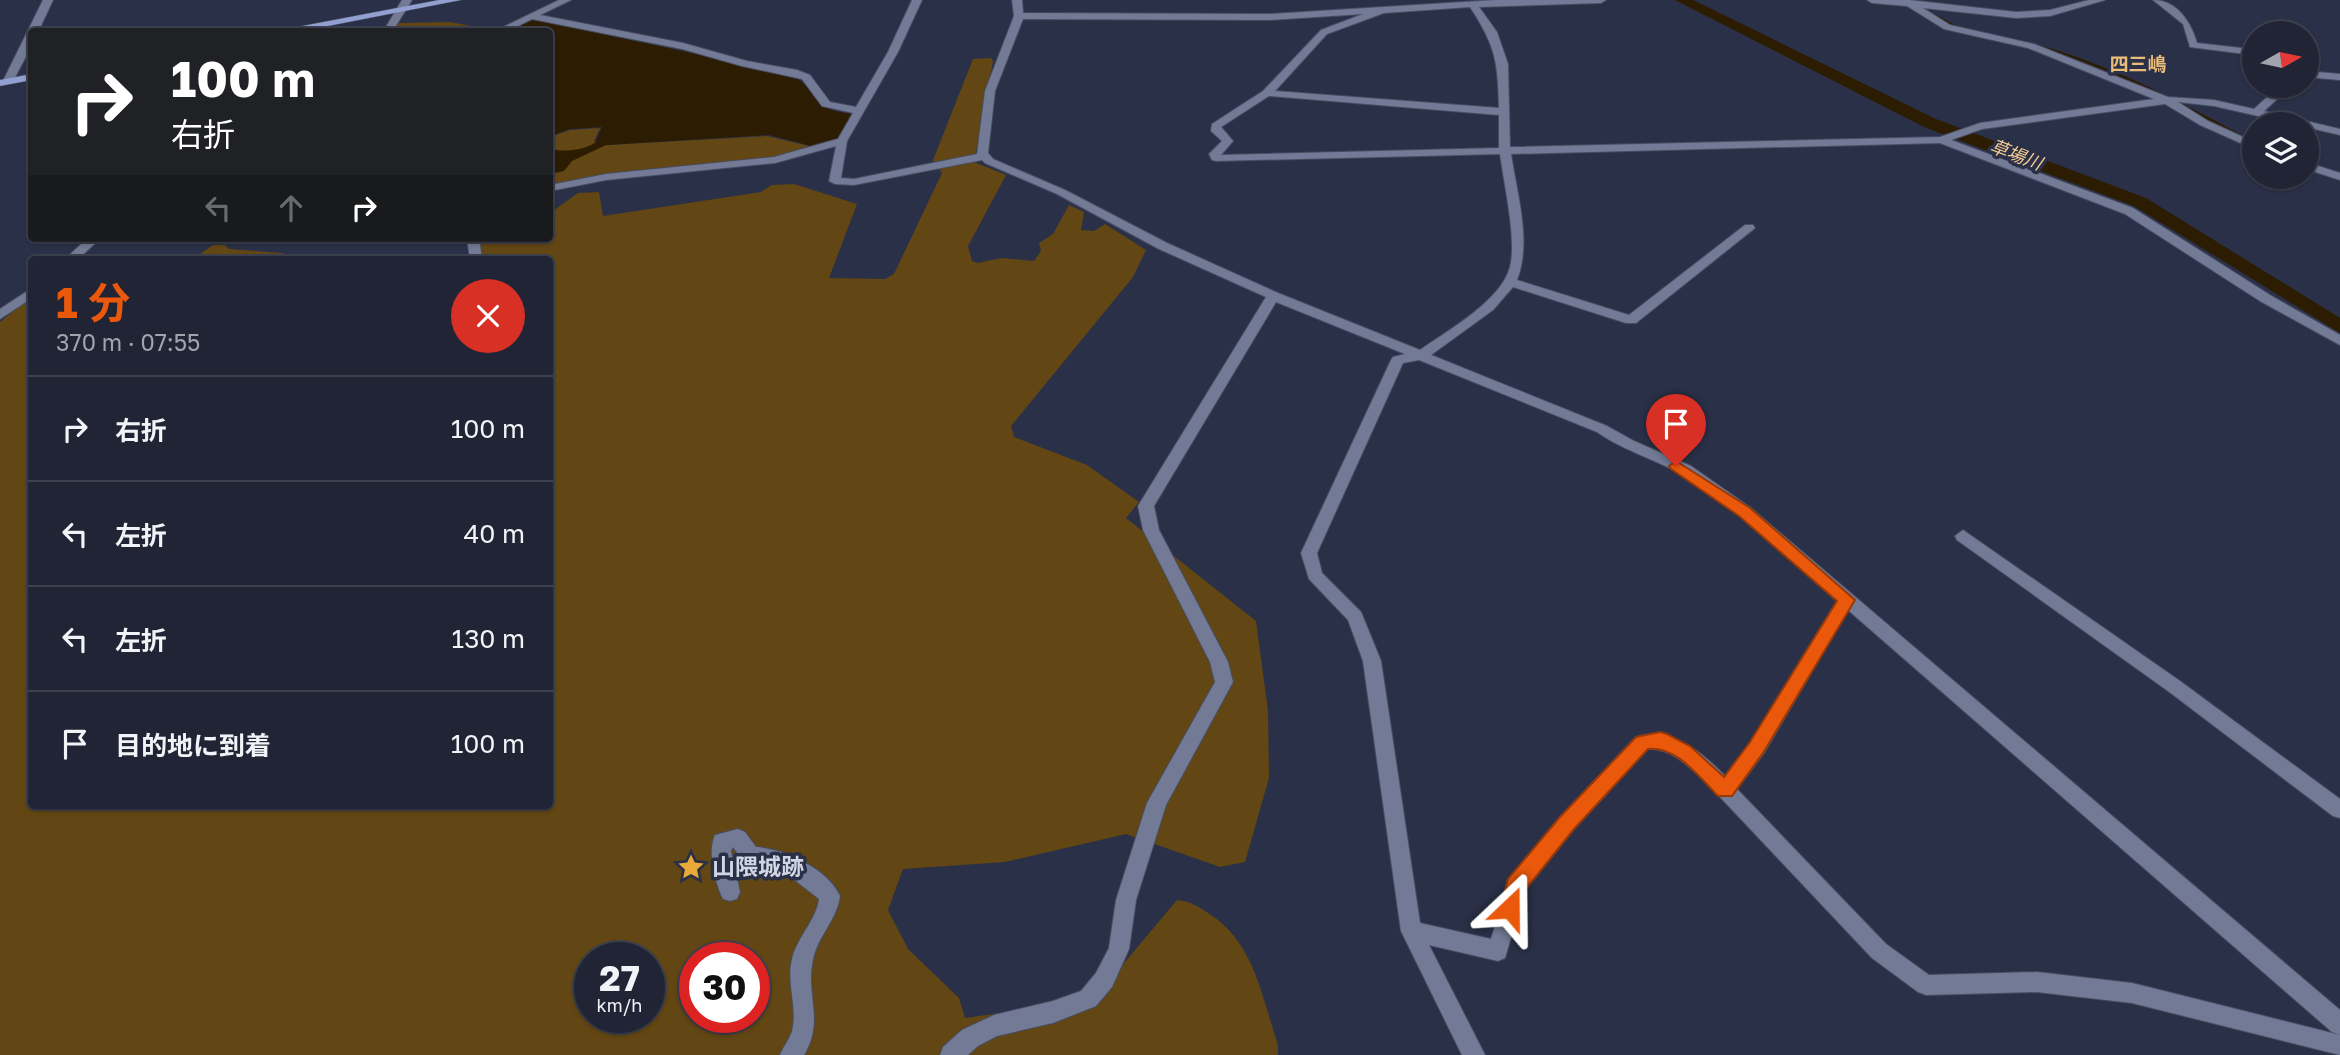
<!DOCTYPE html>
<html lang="ja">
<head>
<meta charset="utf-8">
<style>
  body { margin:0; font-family:"Golos Text","Noto Sans JP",sans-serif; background:#2d3041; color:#f1f3f6; height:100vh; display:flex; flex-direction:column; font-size:26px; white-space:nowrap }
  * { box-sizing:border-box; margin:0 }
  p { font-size:23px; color:#a2a4ad }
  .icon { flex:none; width:38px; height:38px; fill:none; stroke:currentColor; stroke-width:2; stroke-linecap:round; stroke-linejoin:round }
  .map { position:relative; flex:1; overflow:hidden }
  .panel { position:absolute; left:28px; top:256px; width:525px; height:553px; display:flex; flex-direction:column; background:#202435; border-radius:7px; box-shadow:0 2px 5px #0004,0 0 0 2px #3d4150 }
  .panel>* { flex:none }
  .banner { position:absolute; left:28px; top:28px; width:525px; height:214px; border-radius:7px; box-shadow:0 2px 5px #0004,0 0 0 2px #3d4150; background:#202124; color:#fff; overflow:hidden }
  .needle { width:46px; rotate:81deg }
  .controls { position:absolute; left:2242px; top:21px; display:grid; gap:14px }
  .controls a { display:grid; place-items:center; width:77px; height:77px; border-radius:50%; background:#202435; box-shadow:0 2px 5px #0004,0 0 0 2px #3d4150; font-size:35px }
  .speed { position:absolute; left:574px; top:942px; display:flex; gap:14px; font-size:35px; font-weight:700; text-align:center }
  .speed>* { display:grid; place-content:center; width:91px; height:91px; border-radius:50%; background:#202435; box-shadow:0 2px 5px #0004,0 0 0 2px #3d4150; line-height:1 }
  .speed small { font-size:18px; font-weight:400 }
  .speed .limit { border:10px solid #d22; background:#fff; color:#111 }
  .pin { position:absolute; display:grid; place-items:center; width:60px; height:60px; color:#fff; margin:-72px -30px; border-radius:50% 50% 50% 0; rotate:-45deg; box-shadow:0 0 7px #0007 }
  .pin .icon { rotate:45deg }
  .me { position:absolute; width:77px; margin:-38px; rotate:23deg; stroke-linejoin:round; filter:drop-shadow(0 0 5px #0008) }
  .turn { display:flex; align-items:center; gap:24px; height:147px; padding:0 28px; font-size:32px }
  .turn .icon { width:91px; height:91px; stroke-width:2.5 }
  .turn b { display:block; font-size:49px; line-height:60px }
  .lanes { display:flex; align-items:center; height:66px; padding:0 28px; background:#0003; justify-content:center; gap:35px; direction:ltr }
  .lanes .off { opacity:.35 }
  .round { display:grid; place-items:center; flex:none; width:74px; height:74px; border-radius:37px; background:#2d3041 }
  .overview { display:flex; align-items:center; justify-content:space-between; height:119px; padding:0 28px }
  h1 { font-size:42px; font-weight:700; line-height:52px; color:#ea580c }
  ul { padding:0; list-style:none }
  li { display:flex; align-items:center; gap:21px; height:105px; padding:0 28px; border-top:2px solid #3d4150 }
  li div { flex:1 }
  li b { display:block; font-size:26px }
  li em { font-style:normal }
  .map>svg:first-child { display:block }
  .green { fill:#624613; fill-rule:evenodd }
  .water { fill:#2c1c01 }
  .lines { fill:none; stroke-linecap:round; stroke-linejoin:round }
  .stream { stroke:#2c1c01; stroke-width:2.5 }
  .river { fill:#2c1c01; fill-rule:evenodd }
  .minor-casing { stroke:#484d61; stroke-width:2 }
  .major-casing { stroke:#484d61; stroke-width:1 }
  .minor { fill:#727a95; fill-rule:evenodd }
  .major { fill:#92a0d1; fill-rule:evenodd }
  .route { fill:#ea580c; stroke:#983908; stroke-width:2 }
  .labels { text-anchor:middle; stroke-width:7; stroke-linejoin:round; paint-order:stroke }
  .far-water-label { font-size:18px; font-style:italic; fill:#f7ce91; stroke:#2a3047 }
  .far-quarter-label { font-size:19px; font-weight:bold; fill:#e9bd79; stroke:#2a3047 }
  .near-poi-label { font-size:23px; font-weight:bold; fill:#d1d6e5; stroke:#2a3047; text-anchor:start }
</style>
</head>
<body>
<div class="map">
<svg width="2340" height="1055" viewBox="0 0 2340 1055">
  <rect width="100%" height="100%" fill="#2a3047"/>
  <!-- green -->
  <g class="green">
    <polygon points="450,22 492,30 393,31 399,23"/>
    <path d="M991 58 993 61 974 162 1006 175 968 246 972 261 978 263 1001 258 1034 261 1041 251 1039 243 1053 234 1069 205 1084 212 1081 230 1094 231 1105 224 1146 250 1133 277 1011 426 1014 437 1087 465 1139 502 1126 518 1256 621 1268 711 1269 778 1245 862 1220 867 1126 834 1005 862 903 869 888 910 908 949 959 998 965 1018 1093 1000 1177 900C1191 901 1199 907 1211 915 1255 944 1262 998 1278 1045V1055H0V322L31 296 32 805H550V259H480L476 238H550V213L578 193 599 192 603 216 761 192 772 185 794 184 857 204 829 278 885 279 894 274 942 173 933 160 973 59ZM590 957H649V1017H590ZM695 957H754V1017H695Z"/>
    <polygon points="600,128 594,141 607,145 767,136 813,147 781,158 550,186 550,137 570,130"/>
    <polygon points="213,245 225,245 229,249 282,253 299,259 193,259"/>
  </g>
  <!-- water -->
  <path class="water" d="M532 19 790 74C823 92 805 110 855 114L840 139 815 147 769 135 606 145 572 161 564 171 550 174V149C566 152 580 151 595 143L602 127 570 129 550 136V32H505Z"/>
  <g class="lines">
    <!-- stream -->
    <g class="stream">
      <polyline points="1932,14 1958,28"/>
      <path d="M2015 40C2095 58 2169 97 2241 136"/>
      <polyline points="2306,162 2316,165"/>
    </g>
    <!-- river -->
    <polygon class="river" points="1675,0 1693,0 1936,119 2146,198 2340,318 2340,333 2134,206 1924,127"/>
    <!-- minor casing -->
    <g class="minor-casing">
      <g id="minor">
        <polygon points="43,0 53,0 38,32 32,32 32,45 13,81 4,83 3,81"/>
        <polygon points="402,0 412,0 392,32 383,32"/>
        <path d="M559 0H571L540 15 683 43 747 61 797 70 810 75 830 102 856 107 888 52 912 0H922L898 52 847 141 841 178 854 179 977 154 985 91 1014 16 1012 0H1022L1023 13 1269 14 1495 0H1606L1601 3 1479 7 1497 32 1508 64 1510 147 1940 137 1980 123 2154 99 2028 48 1944 29 1907 6 1872 3 1867 0H1909L2016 12 2050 10 2089 0H2105L2050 16 2016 18 1923 8 1950 25 2034 44 2168 97 2214 100 2254 109 2275 90 2274 86H2284V93L2264 111 2340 129V135L2306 127V124H2293L2214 106 2178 102 2208 121 2254 142V149L2200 125 2165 104 1982 129 1951 140 2133 208 2270 295 2340 335V345L2260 301 2125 214 1940 143 1511 154C1517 194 1532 242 1517 280L1629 315 1745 225H1753L1755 228 1636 323H1626L1513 287 1493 310 1431 355 1607 426 1634 441 1691 466 1751 508 2340 1010V1035L2332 1032 1848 610 1764 753 1737 789 1886 944 1929 975 2037 972 2132 983 2340 1035V1055L2132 1003 2037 992 1926 995 1918 992 1872 958 1704 780C1687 765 1671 748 1648 749L1574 829 1525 890 1505 958 1498 961 1429 945 1485 1055H1462L1401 931 1363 661 1348 620 1309 579 1301 553 1391 360 1393 357 1405 354 1276 302 1154 506 1159 530 1228 662 1233 682 1166 805 1136 900 1129 949 1112 987 1096 1006 1053 1023 997 1036 978 1046 968 1055H940L943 1047 962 1030 994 1015 1053 1001 1081 991 1096 973 1109 948 1116 900 1147 803 1215 682 1210 662 1143 530 1138 506 1266 297 1159 249 1057 194 985 163 982 160 854 185 835 184 829 181 836 146 775 163 606 180 550 191V185L606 174 774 157 838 139 853 113 822 106 802 79 742 66 682 49 532 19 506 32H493ZM1470 7C1496 46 1498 63 1499 108L1275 91 1327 34 1384 13ZM1363 14 1321 30 1263 91 1212 124 1211 131 1222 141 1209 154 1212 160 1216 161 1500 154C1504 185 1517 239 1510 267 1501 301 1447 331 1420 350L1278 293 1167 243 1065 190 993 159 988 153 995 91 1023 19 1269 20ZM1269 96 1499 115V148L1221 155 1233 141 1221 127ZM1419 360 1597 432C1625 452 1659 460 1688 478 1742 513 1789 559 1837 601L1750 743 1725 776C1703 753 1670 725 1636 737L1560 817 1509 880 1491 939 1420 923 1381 661 1361 612 1322 573 1317 553 1403 363Z"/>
        <path d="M2153 0C2177 0 2191 22 2197 43L2250 49 2254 51V58L2245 54 2190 47 2183 24Z"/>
        <polygon points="2306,71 2340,74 2340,80 2306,77"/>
        <polygon points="2306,162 2340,173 2340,180 2306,169"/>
        <polygon points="88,238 101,238 78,259 65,259"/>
        <polygon points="467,238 479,238 482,259 470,259"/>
        <polygon points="32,288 32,298 0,319 0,309"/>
        <polygon points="1963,530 2180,681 2340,799 2340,818 2333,816 2168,691 1957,540 1955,536"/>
        <path d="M738 829 745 832 756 847C785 849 828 869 840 896 837 920 817 937 813 960 805 995 825 1020 804 1055H780C783 1047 790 1039 792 1031 798 1007 786 983 792 959 797 937 816 921 819 899L787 874 773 868 744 862 733 847 731 851 740 892 737 899 730 901 723 899C715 882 707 852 715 835Z"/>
      </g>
    </g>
    <!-- major casing -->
    <g class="major-casing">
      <g id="major">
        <polygon points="439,0 461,0 297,32 271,32"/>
        <polygon points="32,74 32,80 0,86 0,80"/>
      </g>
    </g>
    <!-- minor -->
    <use href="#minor" class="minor"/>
    <!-- major -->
    <use href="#major" class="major"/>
  </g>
  <!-- route -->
  <path class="route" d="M1676 461 1750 508 1855 600 1763 753 1732 796H1718C1700 778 1676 745 1648 749L1574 829 1525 890 1517 914 1510 917 1503 914 1500 908 1508 879 1560 817 1636 737 1660 732 1667 734 1690 746 1724 777 1750 742 1837 601 1739 516 1671 469 1669 466Z"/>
  <!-- icons -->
  <defs>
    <g id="sight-bare" transform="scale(2.1)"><path d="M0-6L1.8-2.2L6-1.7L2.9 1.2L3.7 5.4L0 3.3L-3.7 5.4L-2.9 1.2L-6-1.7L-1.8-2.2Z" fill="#eaaa38" stroke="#2a3047" stroke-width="2.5" paint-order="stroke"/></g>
  </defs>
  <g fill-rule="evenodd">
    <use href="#sight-bare" x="691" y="867"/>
  </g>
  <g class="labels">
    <!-- far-water labels -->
    <g class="far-water-label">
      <text transform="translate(2016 155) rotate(21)" y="6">草場川</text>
    </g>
    <!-- far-quarter labels -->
    <g class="far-quarter-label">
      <text x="2138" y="71">四三嶋</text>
    </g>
    <!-- near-poi labels -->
    <g class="near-poi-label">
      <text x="712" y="875">山隈城跡</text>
    </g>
  </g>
</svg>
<div class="controls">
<a><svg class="needle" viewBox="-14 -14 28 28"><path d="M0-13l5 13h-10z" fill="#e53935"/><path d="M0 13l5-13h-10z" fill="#a2a4ad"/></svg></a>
<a><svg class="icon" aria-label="layers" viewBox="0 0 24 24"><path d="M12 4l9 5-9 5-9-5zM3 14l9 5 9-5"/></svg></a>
</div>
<div class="speed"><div>27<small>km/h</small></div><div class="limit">30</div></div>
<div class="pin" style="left:1676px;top:466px;background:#d93025"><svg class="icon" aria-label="arrive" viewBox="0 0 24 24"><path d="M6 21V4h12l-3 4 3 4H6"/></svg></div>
<svg class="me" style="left:1510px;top:908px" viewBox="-20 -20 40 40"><path d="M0-17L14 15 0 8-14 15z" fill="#ea580c" stroke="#fff" stroke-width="4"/></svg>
<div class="banner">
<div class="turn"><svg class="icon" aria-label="right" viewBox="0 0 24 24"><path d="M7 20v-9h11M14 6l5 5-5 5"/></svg><div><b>100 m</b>右折</div></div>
<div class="lanes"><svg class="icon off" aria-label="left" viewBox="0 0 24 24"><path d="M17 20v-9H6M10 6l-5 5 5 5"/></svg><svg class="icon off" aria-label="ahead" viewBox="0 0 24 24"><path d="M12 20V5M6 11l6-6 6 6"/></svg><svg class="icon" aria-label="right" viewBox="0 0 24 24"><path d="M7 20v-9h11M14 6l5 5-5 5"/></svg></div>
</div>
<section class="panel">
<div class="overview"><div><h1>1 分</h1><p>370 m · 07:55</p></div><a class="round" style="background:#d93025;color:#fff"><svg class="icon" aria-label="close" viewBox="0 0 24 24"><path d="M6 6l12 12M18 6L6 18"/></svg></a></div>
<ul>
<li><svg class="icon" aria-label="right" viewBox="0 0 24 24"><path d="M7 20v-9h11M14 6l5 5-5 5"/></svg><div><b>右折</b></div><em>100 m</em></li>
<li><svg class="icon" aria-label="left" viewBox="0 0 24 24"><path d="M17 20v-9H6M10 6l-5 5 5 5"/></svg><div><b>左折</b></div><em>40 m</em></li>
<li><svg class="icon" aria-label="left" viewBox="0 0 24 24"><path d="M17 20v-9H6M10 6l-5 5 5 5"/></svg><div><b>左折</b></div><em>130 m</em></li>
<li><svg class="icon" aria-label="arrive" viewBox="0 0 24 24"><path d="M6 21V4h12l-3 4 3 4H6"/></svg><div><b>目的地に到着</b></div><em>100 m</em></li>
</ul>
</section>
</div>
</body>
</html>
